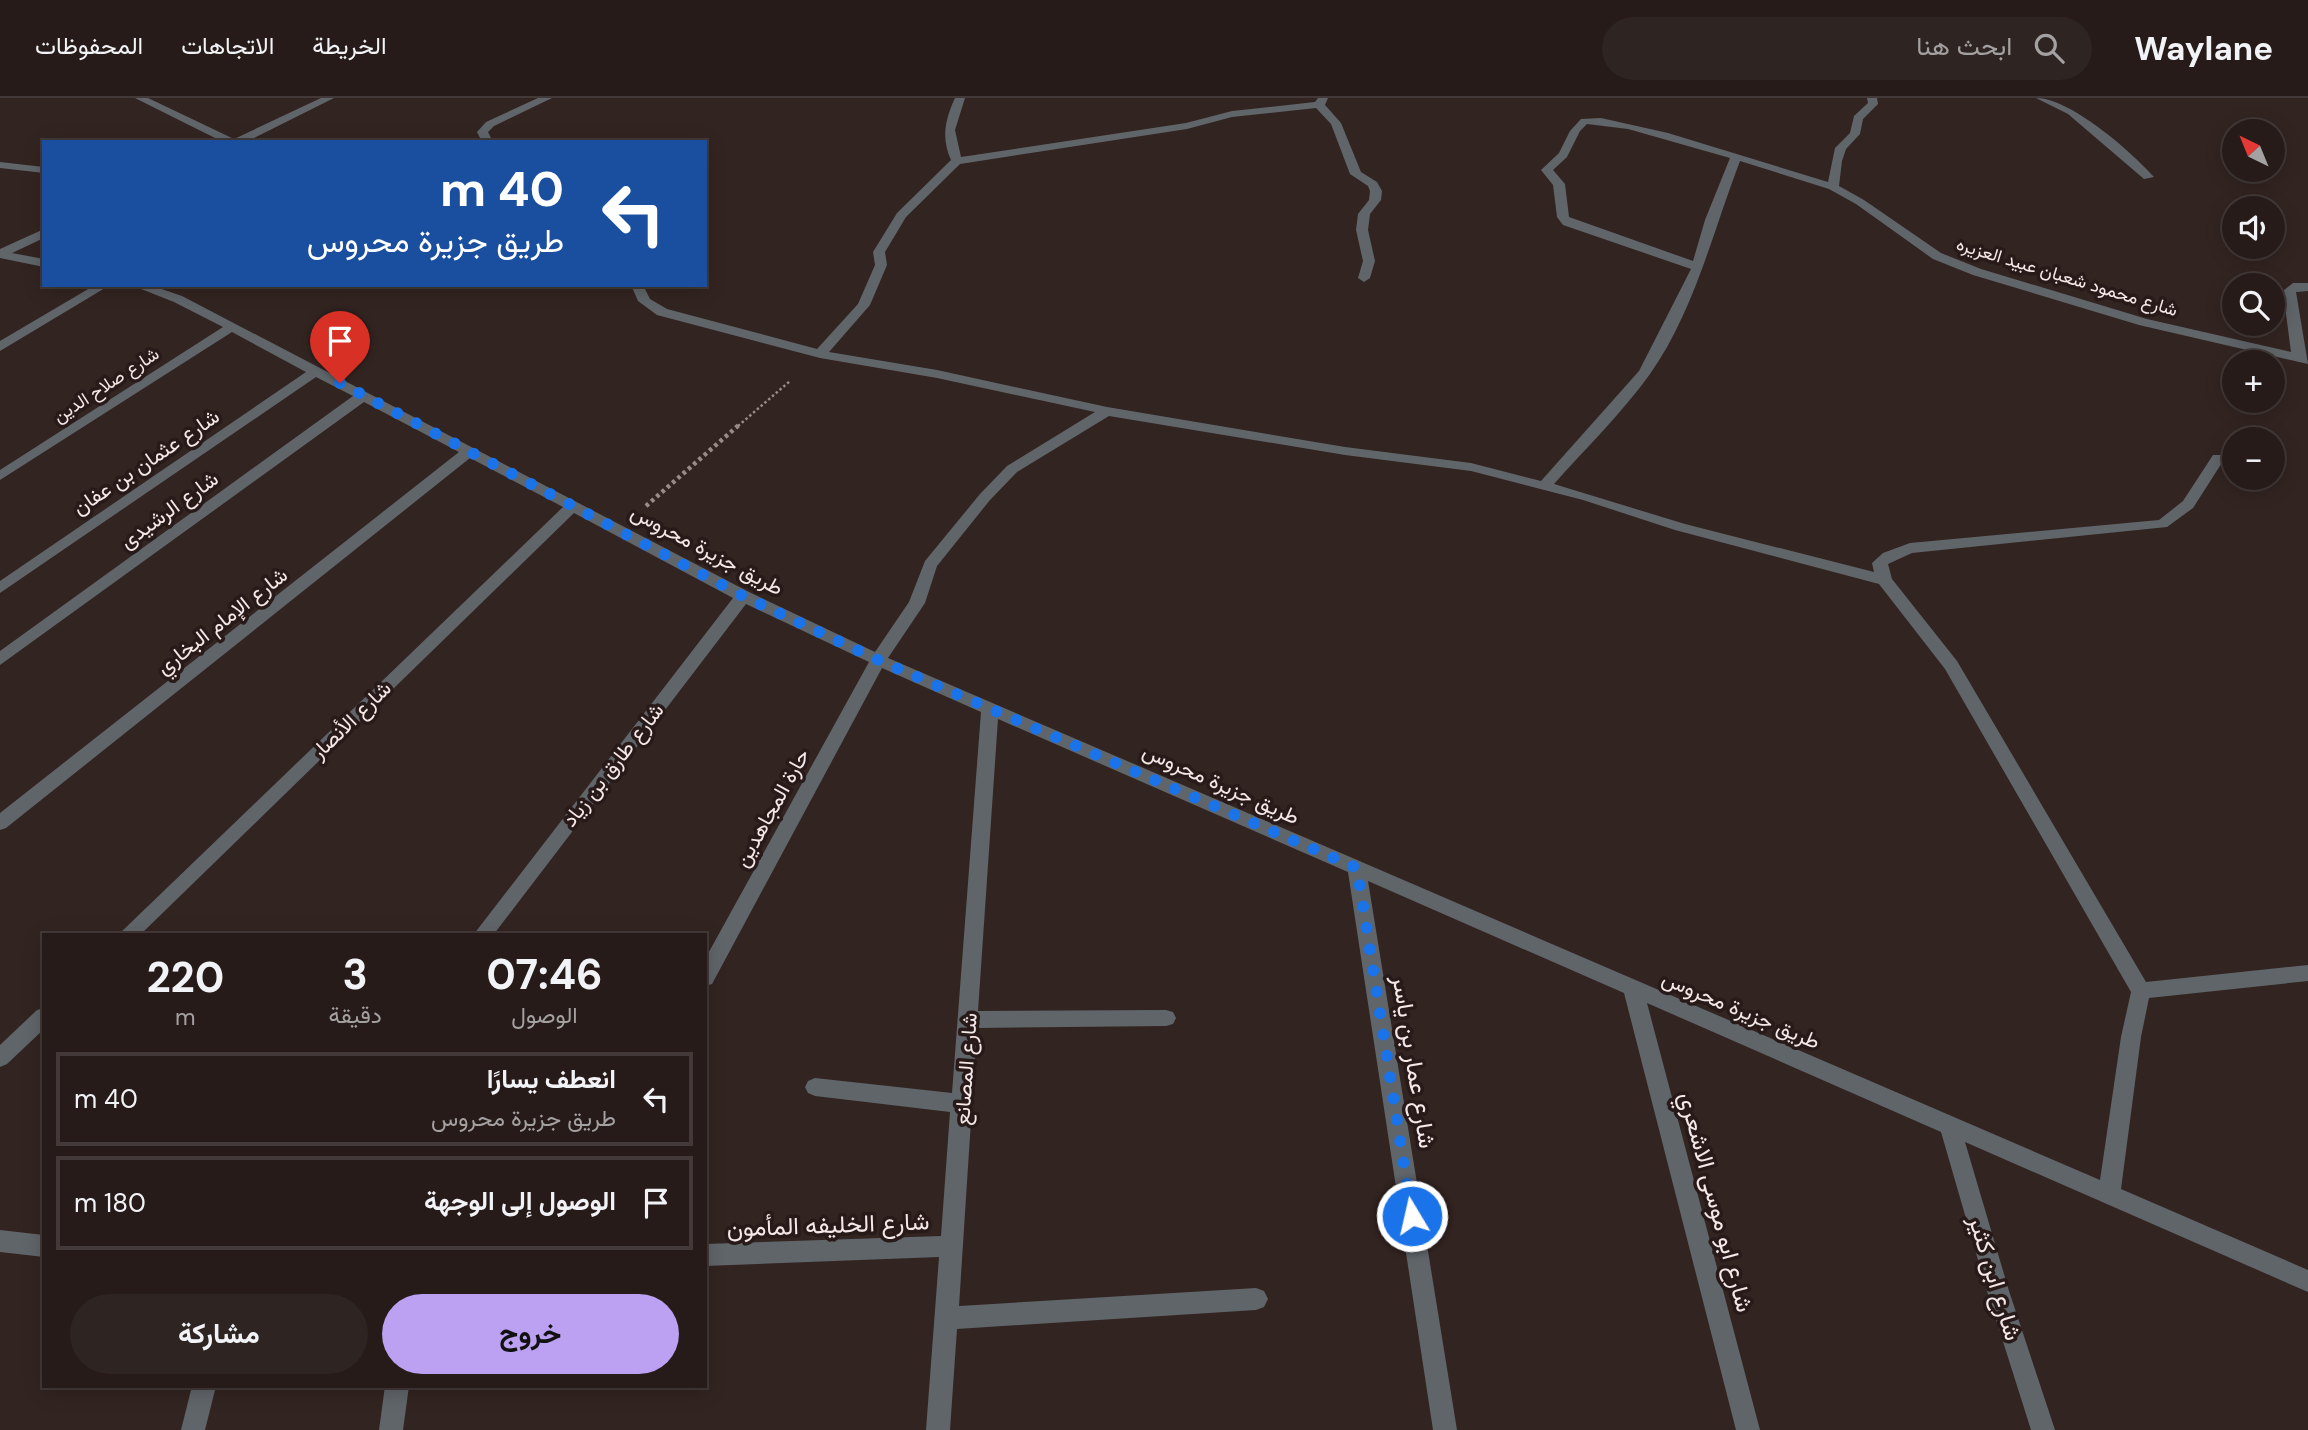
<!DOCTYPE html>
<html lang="ar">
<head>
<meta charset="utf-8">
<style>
  body { margin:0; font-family:"DM Sans",Vazirmatn,sans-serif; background:#2e2422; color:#f1f3f6; direction:rtl; height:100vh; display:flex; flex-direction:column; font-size:26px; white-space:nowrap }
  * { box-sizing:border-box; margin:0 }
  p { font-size:23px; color:#a4a1a2 }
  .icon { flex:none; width:38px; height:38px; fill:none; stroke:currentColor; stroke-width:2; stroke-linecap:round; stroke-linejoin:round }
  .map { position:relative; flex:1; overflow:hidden; direction:ltr }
  .drawer { position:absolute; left:42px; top:835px; width:665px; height:455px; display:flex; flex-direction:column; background:#261b19; border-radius:0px; box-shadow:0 4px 18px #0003,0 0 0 2px #423938; direction:rtl }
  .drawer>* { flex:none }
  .top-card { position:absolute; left:42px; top:42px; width:665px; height:147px; border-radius:0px; box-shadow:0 4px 18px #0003,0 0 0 2px #423938; direction:rtl; background:#1a4fa0; color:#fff; overflow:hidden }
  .needle { width:46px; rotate:317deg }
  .fabs { position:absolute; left:2222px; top:21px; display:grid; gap:14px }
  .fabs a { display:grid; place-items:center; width:63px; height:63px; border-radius:50%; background:#261b19; box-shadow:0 4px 18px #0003,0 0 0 2px #423938; font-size:35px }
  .pin { position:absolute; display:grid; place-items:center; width:60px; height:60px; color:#fff; margin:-72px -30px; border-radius:50% 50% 50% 0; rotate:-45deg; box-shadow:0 0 7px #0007 }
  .pin .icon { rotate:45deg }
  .me { position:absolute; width:77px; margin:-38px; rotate:351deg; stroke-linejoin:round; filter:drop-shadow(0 0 5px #0008) }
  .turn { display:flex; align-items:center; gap:24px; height:147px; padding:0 28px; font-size:32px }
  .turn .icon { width:91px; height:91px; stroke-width:2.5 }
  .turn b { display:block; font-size:49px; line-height:60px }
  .eta { display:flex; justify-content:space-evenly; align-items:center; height:119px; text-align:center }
  .eta b { font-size:42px; font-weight:700; line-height:49px }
  .cta { display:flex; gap:14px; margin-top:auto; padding:14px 28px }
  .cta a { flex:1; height:80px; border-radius:42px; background:#bca0f2; color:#111; font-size:28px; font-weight:700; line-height:80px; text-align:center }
  .cta a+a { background:#2e2422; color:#f1f3f6 }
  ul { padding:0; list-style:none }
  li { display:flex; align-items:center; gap:21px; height:94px; margin:0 14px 10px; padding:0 14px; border:4px solid #423938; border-radius:0px }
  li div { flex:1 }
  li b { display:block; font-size:26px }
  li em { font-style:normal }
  header { display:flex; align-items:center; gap:42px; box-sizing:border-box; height:98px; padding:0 35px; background:#261b19; border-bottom:2px solid #423938 }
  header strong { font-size:33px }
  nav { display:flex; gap:38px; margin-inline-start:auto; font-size:24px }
  .search { width:490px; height:63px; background:#2e2422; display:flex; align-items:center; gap:18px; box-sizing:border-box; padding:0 24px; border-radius:38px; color:#a4a1a2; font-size:26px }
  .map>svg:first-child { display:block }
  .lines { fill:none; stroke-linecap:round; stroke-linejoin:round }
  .path-far1 { stroke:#988b89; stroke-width:2.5; stroke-dasharray:2.5 2.5; stroke-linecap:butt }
  .path { stroke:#988b89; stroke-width:4.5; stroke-dasharray:3.5 3.5; stroke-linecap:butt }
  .minor { fill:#60656a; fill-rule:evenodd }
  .route { stroke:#1a73e8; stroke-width:12; stroke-dasharray:0 21.6 }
  .labels { text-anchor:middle; stroke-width:7; stroke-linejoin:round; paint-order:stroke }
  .far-street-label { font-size:18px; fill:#f4e9e8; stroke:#281a18 }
  .street-label { font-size:21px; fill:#f4e9e8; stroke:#281a18 }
  .near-street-label { font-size:24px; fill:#f4e9e8; stroke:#281a18 }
</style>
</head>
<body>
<header>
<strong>Waylane</strong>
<div class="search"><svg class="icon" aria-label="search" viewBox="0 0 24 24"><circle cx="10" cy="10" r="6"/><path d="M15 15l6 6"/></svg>ابحث هنا</div>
<nav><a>الخريطة</a><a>الاتجاهات</a><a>المحفوظات</a></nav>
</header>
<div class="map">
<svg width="2308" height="1332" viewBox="0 0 2308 1332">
  <rect width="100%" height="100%" fill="#322421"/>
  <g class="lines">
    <!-- path-far1 -->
    <polyline class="path-far1" points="738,328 790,283"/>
    <!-- path -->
    <polyline class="path" points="646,408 740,326"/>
    <!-- minor -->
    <g class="minor">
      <polygon points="135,0 148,0 234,41 321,0 334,0 246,44 223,44"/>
      <polygon points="538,0 552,0 494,28 488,34 493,44 482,44 477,34 486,24"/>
      <path d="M955 0H965L955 32 961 59 1186 25 1232 13 1315 4 1318 0H1328L1325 7 1341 25 1361 74 1377 84 1382 93 1381 102 1370 116 1368 132 1375 163 1370 180 1364 184 1358 180 1363 163 1356 132 1358 116 1369 102 1370 93 1368 88 1350 76 1331 26 1316 10 1232 19 1187 31 960 66 906 119 885 154 887 167 870 207 829 254 937 272 1107 309 1345 349 1471 365 1541 383 1639 273 1691 171 1563 127 1557 119 1553 87 1541 72 1559 55 1570 33 1581 21 1601 20 1668 35 1828 84 1835 50 1850 35 1854 18 1868 5 1867 0H1877L1878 6 1863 21 1860 36 1846 51 1842 63 1839 88 1864 102 1941 155 1981 171 2147 221 2291 254 2283 193 2293 185H2308V193L2296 194 2308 266 2139 227 1973 177 1933 161 1856 106 1829 91 1740 63C1713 133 1694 214 1650 276 1622 315 1586 350 1554 386L1685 426 1874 474 1872 465 1883 455 1910 445 2159 422 2183 403 2213 357H2223L2225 360 2193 410 2167 429 1912 455 1888 466 1892 481 1957 563 2146 884 2308 867V883L2149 900 2141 939 2121 1091 2308 1172V1194L1965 1044 2009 1193 2055 1332H2031L1987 1193 1941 1034 1647 905 1760 1332H1736L1624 895 1368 783 1457 1332H1433L1348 774 998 621 978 913 1166 912 1173 914 1176 920 1173 926 1166 928 977 930 959 1208 1256 1190 1264 1193 1268 1201 1264 1209 1256 1212 957 1231 950 1332H926L939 1159 705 1168V1146L941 1138 950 1014 815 998 808 995 805 989 808 983 815 980 952 995 981 614 882 570 712 886 705 888V861L869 564 746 506 494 836H474L733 500 574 415 141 836H119L563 409 470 360 6 730 0 732V715L459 354 364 304 0 567V553L353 298 316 279 0 495V483L306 274 232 234 0 382V372L223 229 174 204 131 187H150L182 198 749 494 875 554 909 504 925 463 980 396 1007 368 1095 314 937 280 820 260 657 217 638 203 631 187H643L650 201 667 211 817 251 858 206 875 167 873 154 897 115 951 62C941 40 945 22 955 0ZM1587 26 1628 31 1730 60 1705 122 1693 163 1569 119 1565 86 1553 72 1567 59 1580 33ZM1109 318 1345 357 1471 373 1583 402 1675 432 1879 486 1945 571 2131 894 2121 939 2100 1082 888 560 925 505 937 468 990 402 1017 374Z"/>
      <path d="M2036 0C2070 0 2131 53 2154 79L2144 81 2068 16Z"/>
      <polygon points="0,64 44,69 44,75 0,70"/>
      <polygon points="44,131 44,140 12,155 44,161 44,169 0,160 0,151"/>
      <polygon points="95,187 110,187 0,253 0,243"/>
      <polygon points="44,910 44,931 7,966 0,969 0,947 37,912"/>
      <polygon points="0,1132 44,1137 44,1159 0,1154"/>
      <polygon points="192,1288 216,1288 205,1332 181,1332"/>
      <polygon points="385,1288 409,1288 403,1332 379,1332"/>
    </g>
  </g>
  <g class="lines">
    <!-- route -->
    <polyline class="route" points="340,285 743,498 878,562 1357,770 1412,1118"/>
  </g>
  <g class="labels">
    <!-- far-street labels -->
    <g class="far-street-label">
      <text transform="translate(2067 179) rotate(17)" y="6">شارع محمود شعبان عبيد العزيره</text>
      <text transform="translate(106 287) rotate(-33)" y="6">شارع صلاح الدين</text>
    </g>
    <!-- street labels -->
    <g class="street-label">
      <text transform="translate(146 364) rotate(-34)" y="7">شارع عثمان بن عفان</text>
      <text transform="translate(169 412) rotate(-36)" y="7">شارع الرشيدى</text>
      <text transform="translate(707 452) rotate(28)" y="7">طريق جزيرة محروس</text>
      <text transform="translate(222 523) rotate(-38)" y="7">شارع الإمام البخاري</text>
      <text transform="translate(351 622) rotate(-44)" y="7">شارع الأنصار</text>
      <text transform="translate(613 667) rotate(-52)" y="7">شارع طارق بن زياد</text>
      <text transform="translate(1221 686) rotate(24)" y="7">طريق جزيرة محروس</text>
      <text transform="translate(772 710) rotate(-61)" y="7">حارة المجاهدين</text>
      <text transform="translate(1741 912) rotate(23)" y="7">طريق جزيرة محروس</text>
      <text transform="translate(966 971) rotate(-86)" y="7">شارع المصانع</text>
    </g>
    <!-- near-street labels -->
    <g class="near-street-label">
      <text transform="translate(1414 964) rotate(81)" y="8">شارع عمار بن ياسر</text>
      <text transform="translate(1716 1104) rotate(75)" y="8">شارع ابو موسى الاشعري</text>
      <text transform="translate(828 1127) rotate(-2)" y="8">شارع الخليفه المأمون</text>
      <text transform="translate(1995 1180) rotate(73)" y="8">شارع ابن كثير</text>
    </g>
  </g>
</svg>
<div class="fabs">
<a><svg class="needle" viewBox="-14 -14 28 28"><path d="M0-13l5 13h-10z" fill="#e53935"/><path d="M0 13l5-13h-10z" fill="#a4a1a2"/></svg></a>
<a><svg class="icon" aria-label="sound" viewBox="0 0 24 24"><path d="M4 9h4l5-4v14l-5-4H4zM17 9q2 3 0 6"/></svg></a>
<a><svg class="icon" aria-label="search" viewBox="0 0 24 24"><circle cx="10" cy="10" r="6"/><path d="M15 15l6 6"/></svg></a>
<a>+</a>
<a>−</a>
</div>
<div class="pin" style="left:340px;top:285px;background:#d93025"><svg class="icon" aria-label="arrive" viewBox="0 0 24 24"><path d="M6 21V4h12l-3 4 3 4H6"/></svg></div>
<svg class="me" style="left:1412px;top:1118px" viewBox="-20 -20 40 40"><circle r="17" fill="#1a73e8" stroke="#fff" stroke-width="3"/><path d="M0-11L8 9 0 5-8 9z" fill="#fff"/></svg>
<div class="top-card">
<div class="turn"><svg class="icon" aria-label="left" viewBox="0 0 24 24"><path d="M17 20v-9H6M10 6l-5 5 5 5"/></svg><div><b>40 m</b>طريق جزيرة محروس</div></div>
</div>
<section class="drawer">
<div class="eta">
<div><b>07:46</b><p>الوصول</p></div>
<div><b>3</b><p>دقيقة</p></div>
<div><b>220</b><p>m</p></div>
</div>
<ul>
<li><svg class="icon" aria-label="left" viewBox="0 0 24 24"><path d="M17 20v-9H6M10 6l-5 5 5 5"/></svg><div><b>انعطف يسارًا</b><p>طريق جزيرة محروس</p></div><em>40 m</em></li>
<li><svg class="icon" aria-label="arrive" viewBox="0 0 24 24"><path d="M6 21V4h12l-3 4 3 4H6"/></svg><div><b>الوصول إلى الوجهة</b></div><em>180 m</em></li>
</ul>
<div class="cta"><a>خروج</a><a>مشاركة</a></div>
</section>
</div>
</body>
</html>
